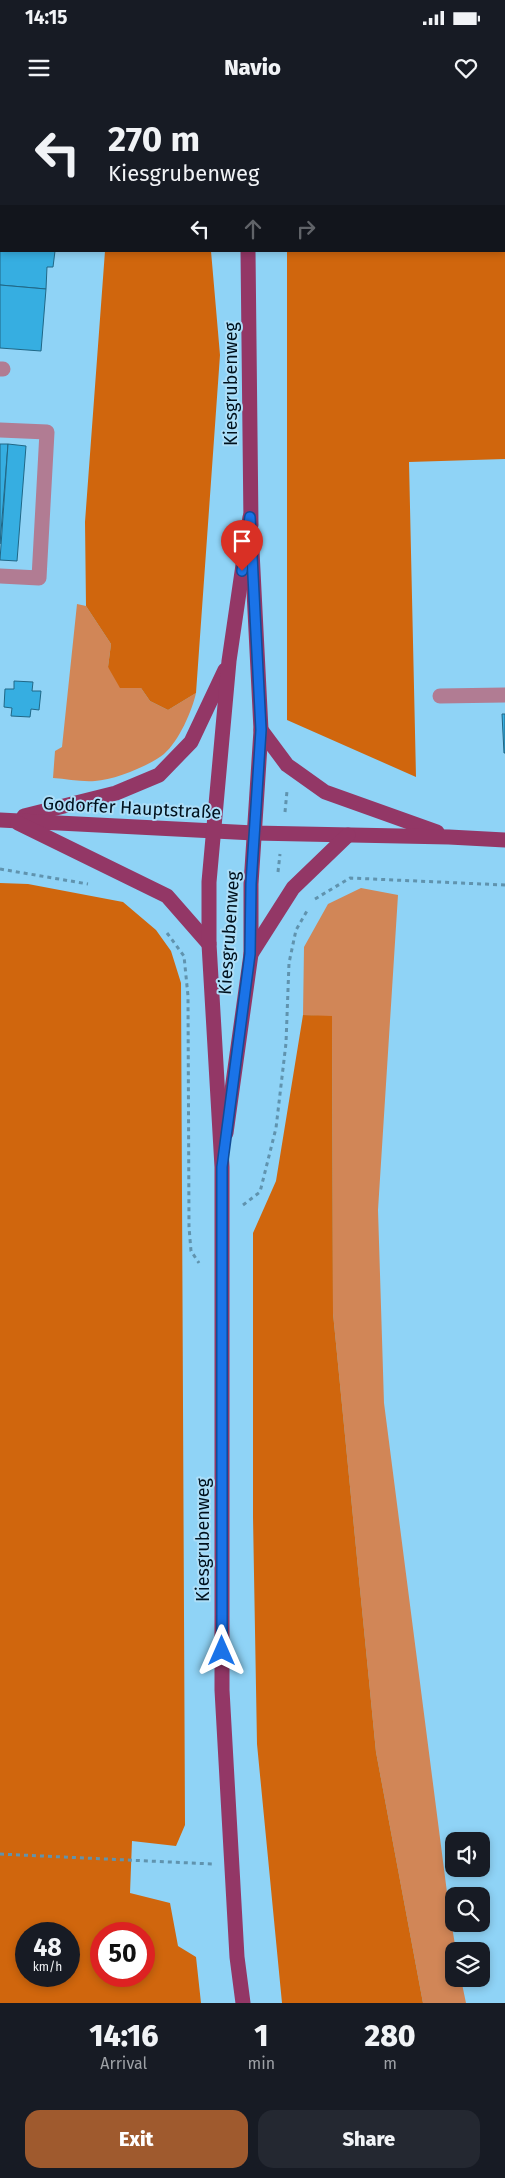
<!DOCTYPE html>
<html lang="en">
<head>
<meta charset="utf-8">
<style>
  body { margin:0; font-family:"Fira Sans",sans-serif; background:#242831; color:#f1f3f6; height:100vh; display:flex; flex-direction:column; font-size:19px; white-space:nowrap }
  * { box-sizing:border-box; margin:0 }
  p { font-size:16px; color:#9ea1a6 }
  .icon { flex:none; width:28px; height:28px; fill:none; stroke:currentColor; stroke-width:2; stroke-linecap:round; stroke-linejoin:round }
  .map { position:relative; height:1903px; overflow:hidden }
  .drawer { display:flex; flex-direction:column; background:#171b24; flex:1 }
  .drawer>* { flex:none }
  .top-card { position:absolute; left:0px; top:0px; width:505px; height:152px; box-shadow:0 2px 8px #0003; background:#171b24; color:#f1f3f6; overflow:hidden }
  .tools { position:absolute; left:445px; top:1732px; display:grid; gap:10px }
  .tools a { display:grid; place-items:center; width:45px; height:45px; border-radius:10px; background:#171b24; box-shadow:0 2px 8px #0003; font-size:25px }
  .speed { position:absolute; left:15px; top:1822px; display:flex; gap:10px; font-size:25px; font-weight:700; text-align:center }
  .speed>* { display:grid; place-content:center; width:65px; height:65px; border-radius:50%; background:#171b24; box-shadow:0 2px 8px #0003; line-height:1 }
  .speed small { font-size:12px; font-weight:400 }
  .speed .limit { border:8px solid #d22; background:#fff; color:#111 }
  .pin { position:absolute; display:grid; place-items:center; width:42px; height:42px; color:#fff; margin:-51px -21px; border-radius:50% 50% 50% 0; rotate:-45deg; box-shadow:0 0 5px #0007 }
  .pin .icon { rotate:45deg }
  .me { position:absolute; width:55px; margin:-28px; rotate:0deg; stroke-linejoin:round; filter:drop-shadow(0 0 4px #0008) }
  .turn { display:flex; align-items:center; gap:18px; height:105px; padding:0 25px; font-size:22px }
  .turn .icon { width:65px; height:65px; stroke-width:2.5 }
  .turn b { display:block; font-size:35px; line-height:42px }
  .lanes { display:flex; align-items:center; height:48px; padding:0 25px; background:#0003; justify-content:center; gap:25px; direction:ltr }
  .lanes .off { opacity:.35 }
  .eta { display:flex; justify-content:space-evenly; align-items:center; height:85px; text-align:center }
  .eta b { font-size:30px; font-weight:800; line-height:35px }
  .action { display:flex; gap:10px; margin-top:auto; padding:10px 25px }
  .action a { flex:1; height:58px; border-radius:15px; background:#9f5a2e; color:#fff; font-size:20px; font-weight:800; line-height:58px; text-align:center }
  .action a+a { background:#242831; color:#f1f3f6 }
  .status { display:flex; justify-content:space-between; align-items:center; height:35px; padding:0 25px; background:#171b24; direction:ltr }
  .status svg { height:14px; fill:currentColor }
  header { display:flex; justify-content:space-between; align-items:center; height:65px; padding:0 25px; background:#171b24; font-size:22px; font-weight:800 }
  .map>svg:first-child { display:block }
  .green { fill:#d18657 }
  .forest { fill:#d0660d; fill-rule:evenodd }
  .building { fill:#36aee1; stroke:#206786 }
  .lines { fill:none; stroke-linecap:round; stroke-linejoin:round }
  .path { stroke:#6093ae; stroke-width:3; stroke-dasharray:4 4; stroke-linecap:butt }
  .minor { stroke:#b17c93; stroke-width:15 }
  .major { stroke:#933766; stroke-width:15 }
  .route-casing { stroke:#114b97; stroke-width:12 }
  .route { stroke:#1a73e8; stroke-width:9 }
  .labels { text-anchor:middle; stroke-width:4; stroke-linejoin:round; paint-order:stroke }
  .street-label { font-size:18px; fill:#00111d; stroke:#acdef8 }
</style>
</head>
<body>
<div class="status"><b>14:15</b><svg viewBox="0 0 49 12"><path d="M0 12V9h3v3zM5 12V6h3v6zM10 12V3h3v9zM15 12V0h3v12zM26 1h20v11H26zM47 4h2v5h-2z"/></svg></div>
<header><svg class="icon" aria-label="menu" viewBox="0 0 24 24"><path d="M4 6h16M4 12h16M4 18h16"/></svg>Navio<svg class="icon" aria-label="heart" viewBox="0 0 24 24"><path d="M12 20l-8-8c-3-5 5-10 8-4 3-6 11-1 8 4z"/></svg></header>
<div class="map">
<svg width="505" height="1903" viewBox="0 0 505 1903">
  <rect width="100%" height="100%" fill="#8fd3f6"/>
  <!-- green -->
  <g class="green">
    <path d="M77 504 86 506 111 544 108 567 141 588 150 601 168 610 196 593C192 611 179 641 164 654 149 666 114 680 95 681 81 682 67 679 53 678L55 651 62 647Z"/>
    <polygon points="361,788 398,795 378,1110 384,1303 449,1808 456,1851 454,1851 454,1879 461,1879 466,1903 423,1903 376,1652 333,1213 332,917 303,915 304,847 328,804"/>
  </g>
  <!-- forest -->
  <g class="forest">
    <polygon points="115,0 198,0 198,1 116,1"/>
    <polygon points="275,0 505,0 505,359 409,362 416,677 287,620 287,151 504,151 504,1"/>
    <polygon points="105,151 211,151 220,255 196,593 168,610 150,601 141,588 120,588 108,567 111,544 86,506 85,422"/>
    <path d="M0 783 28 784 123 802 156 830 171 851 181 883 185 1725 176 1746 132 1741 130 1793 170 1803 178 1846 196 1857 201 1903H0ZM26 1834H69V1876H26ZM101 1834H144V1876H101Z"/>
    <polygon points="303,915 332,916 333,1213 376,1652 423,1903 282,1903 257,1644 253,1417 253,1133 276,1081"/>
  </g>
  <!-- building -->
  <g class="building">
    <polygon points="0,0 64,0 1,1 1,53"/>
    <polygon points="0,131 1,151 55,151 53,167 47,167 46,189 0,185"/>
    <polygon points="0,185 46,189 41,251 0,248"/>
    <polygon points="0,344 8,344 0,444"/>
    <polygon points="8,344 26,346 17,461 0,460"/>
    <polygon points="14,581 33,582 32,591 41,591 39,610 31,609 30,617 11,616 12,608 4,607 5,589 14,589"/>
    <polygon points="502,614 505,614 505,653 504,653"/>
  </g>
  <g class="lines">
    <!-- path -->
    <g class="path">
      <polyline points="285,712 287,691"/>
      <polyline points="0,769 88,784"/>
      <polyline points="278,772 280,754"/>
      <polyline points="315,799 350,778 505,785"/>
      <polyline points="167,833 184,856 188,896 189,1127 191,1151 199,1163"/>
      <polyline points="243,1105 260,1092 276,1028 286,943 289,863 296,830 307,811"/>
      <polyline points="0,1754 212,1764"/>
    </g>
    <!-- minor -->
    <g class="minor">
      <polyline points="0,269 3,269"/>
      <polyline points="0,330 47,332 39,478 0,476"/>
      <polyline points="440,596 505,595"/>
    </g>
    <!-- major -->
    <g class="major">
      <polyline points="238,0 238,1"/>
      <polyline points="248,151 251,425"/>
      <polyline points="261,630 287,665 325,692 437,732"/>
      <polyline points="24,716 116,693 159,675 191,642 225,570"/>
      <polyline points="0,720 254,733 449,737 505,740"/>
      <polyline points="18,723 167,796 209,844"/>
      <polyline points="251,854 293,788 348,735"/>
      <polyline points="226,1033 251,854 251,784 261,630 252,451"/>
      <polyline points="243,1903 237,1857 222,1590 222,1067 209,844 209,782 229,561 250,417"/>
    </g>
  </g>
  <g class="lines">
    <!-- route casing -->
    <g class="route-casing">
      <polyline id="route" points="222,1551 222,1067 250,854 251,784 261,630 250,417 242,471"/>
    </g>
    <!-- route -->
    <use href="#route" class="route"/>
  </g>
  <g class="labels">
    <!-- street labels -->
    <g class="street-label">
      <text transform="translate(231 284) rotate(-90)" y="6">Kiesgrubenweg</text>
      <text transform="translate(132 708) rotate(3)" y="6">Godorfer Hauptstraße</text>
      <text transform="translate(229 833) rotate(-86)" y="6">Kiesgrubenweg</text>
      <text transform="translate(203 1440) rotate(-90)" y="6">Kiesgrubenweg</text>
    </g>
  </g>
</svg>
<div class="tools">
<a><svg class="icon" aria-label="sound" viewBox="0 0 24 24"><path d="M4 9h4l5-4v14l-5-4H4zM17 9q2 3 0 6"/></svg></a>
<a><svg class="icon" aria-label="search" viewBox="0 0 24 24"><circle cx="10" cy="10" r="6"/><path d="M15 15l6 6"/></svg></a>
<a><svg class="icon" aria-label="layers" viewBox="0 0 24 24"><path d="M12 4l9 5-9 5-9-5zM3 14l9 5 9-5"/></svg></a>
</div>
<div class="speed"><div>48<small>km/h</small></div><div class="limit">50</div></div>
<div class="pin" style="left:242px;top:471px;background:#d93025"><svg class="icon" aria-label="arrive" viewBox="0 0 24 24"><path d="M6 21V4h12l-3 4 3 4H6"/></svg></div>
<svg class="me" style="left:222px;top:1551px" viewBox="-20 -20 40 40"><path d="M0-17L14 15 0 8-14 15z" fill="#1a73e8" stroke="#fff" stroke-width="4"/></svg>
<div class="top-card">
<div class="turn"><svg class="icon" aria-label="left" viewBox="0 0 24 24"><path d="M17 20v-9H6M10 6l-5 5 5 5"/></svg><div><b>270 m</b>Kiesgrubenweg</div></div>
<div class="lanes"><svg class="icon" aria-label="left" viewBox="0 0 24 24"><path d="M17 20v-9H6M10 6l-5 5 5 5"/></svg><svg class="icon off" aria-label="ahead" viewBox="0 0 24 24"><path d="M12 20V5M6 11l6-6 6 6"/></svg><svg class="icon off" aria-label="right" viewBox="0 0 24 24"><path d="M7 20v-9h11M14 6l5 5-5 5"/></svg></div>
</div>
</div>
<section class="drawer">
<div class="eta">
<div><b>14:16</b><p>Arrival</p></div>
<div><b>1</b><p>min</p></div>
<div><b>280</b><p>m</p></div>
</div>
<div class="action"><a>Exit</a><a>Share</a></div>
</section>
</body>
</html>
